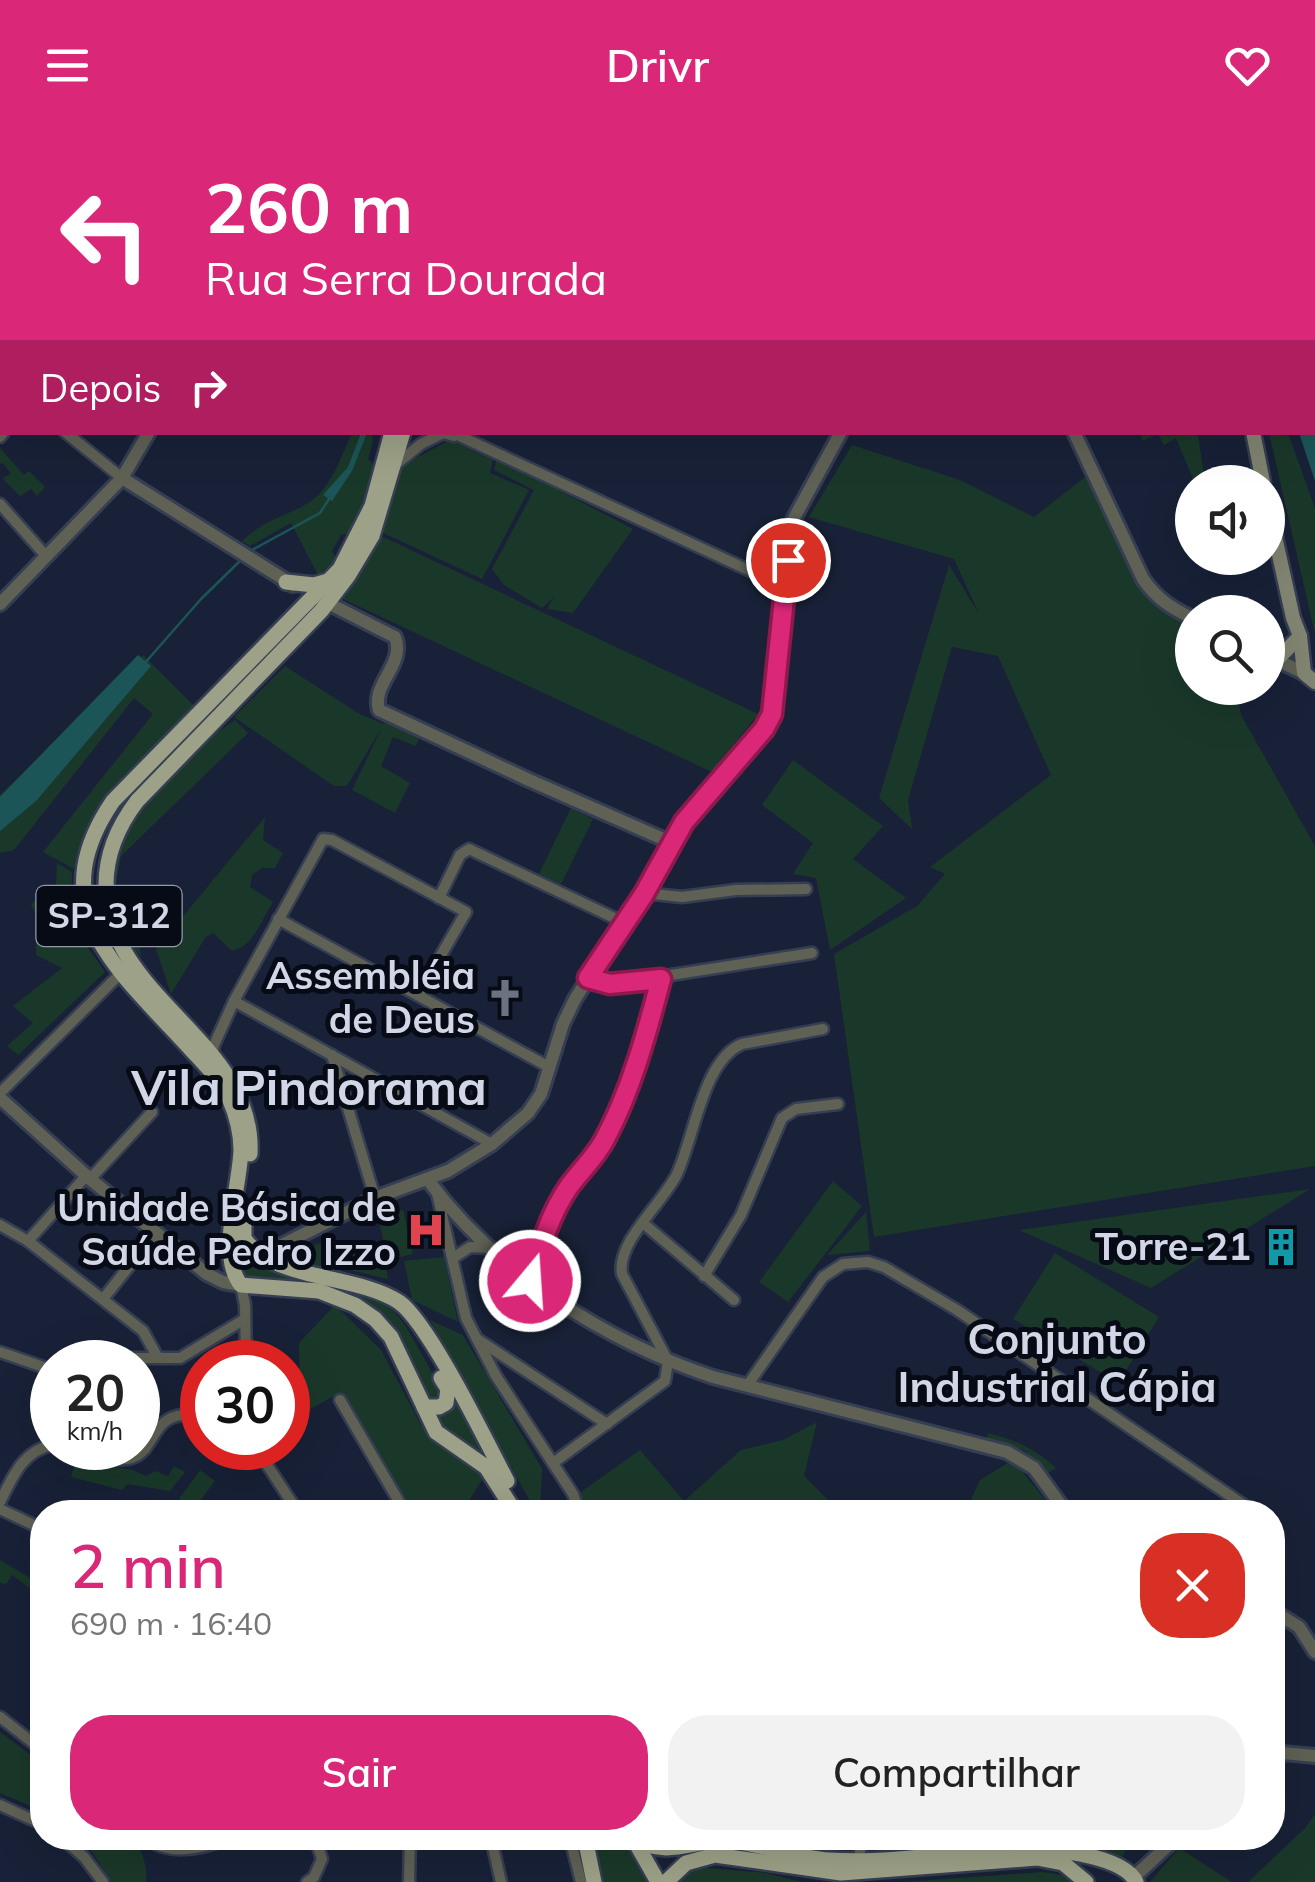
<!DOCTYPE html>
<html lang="pt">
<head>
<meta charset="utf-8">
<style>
  body { margin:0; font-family:Mulish,sans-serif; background:#f2f2f2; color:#222; height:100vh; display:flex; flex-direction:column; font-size:38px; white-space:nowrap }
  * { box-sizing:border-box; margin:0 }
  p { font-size:32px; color:#767676 }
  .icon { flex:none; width:55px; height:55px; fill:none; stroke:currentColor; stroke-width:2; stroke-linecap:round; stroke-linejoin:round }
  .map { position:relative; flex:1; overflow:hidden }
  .side { position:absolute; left:30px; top:1370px; width:1255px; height:350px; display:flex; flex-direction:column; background:#fff; border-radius:40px; box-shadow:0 10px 40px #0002 }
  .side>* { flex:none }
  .guide { position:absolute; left:0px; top:0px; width:1315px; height:305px; box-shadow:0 10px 40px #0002; background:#db2777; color:#fff; overflow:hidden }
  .fabs { position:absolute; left:1175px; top:335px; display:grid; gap:20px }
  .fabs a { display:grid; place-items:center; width:110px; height:110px; border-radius:50%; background:#fff; box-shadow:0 10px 40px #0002; font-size:50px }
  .speed { position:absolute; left:30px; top:1210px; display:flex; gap:20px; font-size:50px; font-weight:700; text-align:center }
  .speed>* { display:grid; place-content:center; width:130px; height:130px; border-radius:50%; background:#fff; box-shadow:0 10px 40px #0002; line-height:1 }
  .speed small { font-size:25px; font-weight:400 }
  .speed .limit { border:15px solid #d22; background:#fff; color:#111 }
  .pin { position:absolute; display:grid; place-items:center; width:85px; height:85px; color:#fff; margin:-42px; border:5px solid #fff; border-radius:50%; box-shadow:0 2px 10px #0007 }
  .me { position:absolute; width:110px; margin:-55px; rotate:18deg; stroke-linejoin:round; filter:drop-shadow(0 0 8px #0008) }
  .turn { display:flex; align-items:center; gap:35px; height:210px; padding:0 40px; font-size:45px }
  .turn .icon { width:130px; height:130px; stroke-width:2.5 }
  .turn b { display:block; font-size:70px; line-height:85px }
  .then { display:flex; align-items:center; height:95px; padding:0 40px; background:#0003; gap:20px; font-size:38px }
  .round { display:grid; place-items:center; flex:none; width:105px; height:105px; border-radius:40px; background:#f2f2f2 }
  .headline { display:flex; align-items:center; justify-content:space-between; height:170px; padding:0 40px }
  h1 { font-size:60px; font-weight:600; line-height:75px; color:#db2777 }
  .primary-button { display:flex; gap:20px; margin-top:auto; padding:20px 40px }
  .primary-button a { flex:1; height:115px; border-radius:40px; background:#db2777; color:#fff; font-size:40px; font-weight:600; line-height:115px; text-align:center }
  .primary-button a+a { background:#f2f2f2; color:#222 }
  header { display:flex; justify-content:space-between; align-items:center; height:130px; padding:0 40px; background:#db2777; color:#fff; font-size:45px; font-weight:600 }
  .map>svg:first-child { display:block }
  .green { fill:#1a382a }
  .water { fill:#1b5558 }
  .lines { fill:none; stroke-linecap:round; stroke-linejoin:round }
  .stream { stroke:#1b5558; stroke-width:2.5 }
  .minor-casing { stroke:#363e53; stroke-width:15 }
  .tertiary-casing { stroke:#363e53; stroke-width:18 }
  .secondary-casing { stroke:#363e53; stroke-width:19 }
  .primary-casing { stroke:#363e53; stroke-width:20 }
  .minor { stroke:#5f6155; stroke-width:10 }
  .tertiary { stroke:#5f6155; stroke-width:12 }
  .secondary { stroke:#818571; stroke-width:14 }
  .primary { stroke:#9ca187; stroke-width:15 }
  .route-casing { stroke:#8e194d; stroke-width:25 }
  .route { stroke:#db2777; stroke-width:18 }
  .labels { text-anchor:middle; stroke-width:10; stroke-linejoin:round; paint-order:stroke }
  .shield { fill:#070b15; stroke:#949aa8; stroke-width:2.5 }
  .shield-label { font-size:35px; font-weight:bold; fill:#d1d7e7 }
  .poi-label { font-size:38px; font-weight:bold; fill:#d1d7e7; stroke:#070b15; text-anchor:end }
  .quarter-label { font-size:42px; font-weight:bold; fill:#d1d7e7; stroke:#070b15 }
  .district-label { font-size:48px; font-weight:bold; fill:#d1d7e7; stroke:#070b15 }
</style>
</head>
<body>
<header><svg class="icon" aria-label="menu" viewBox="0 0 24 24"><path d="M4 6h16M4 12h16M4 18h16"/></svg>Drivr<svg class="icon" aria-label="heart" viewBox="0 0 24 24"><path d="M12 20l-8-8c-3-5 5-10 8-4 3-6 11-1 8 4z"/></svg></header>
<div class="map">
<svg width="1315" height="1752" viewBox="0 0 1315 1752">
  <rect width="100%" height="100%" fill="#182137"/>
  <!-- green -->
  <g class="green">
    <path d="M352 303H372L373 311 368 329 374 335 354 402 341 405 332 421 337 430 318 445 291 393 250 416 242 411C269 386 286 388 311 371 332 357 342 324 352 303Z"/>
    <polygon points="1140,303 1214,303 1198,305 1204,345 1193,349 1176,308 1164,315 1158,304 1142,311"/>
    <polygon points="1269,303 1288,303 1315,378 1315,504"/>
    <polygon points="450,310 493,330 490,343 529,360 482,449 379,401 397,338"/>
    <polygon points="852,315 960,350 1034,387 1085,347 1153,473 1192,496 1192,558 1242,558 1238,569 1241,585 1315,716 1315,1036 874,1107 834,824 917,776 945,744 930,737 1051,645 998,526 952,517 908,670 912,699 879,668 949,435 979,484 954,429 809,387"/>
    <polygon points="0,318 24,345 29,341 45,357 37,366 31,359 20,366 2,348 11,344 3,333 0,334"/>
    <polygon points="497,328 633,399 573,483 547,479 554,467 542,478 504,455 492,439 534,360 494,340"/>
    <polygon points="379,405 758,584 712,642 343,469"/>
    <polygon points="143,525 193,575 108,667 88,697 74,739 43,722 153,584 134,568 14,720 0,723 0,665"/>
    <polygon points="285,536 356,582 383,594 386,590 419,608 416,616 393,607 381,636 410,653 395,683 352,660 382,597 347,656 334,656 234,587"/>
    <path d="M235 590 248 603 121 726 115 759 140 775 137 793 141 827C84 757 112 711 166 653 188 629 208 607 235 590Z"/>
    <polygon points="793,630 883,696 853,729 906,768 830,820 816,748 793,744 813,713 762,675"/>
    <polygon points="571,678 593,689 561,754 539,744"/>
    <path d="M265 687 263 710 283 723 275 738H262L252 745 250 757 273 772C261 790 254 816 232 821L213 803 205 808 171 864 156 819Z"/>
    <polygon points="57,733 72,742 71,770 56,755"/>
    <polygon points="41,764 73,787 81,808 105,842 18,925 7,916 33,893 13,876 62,838 36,825 36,811 45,797 31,775"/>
    <polygon points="833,1051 862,1076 788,1172 759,1152"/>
    <polygon points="1310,1059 1151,1158 1019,1100"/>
    <polygon points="403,1080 413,1124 388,1130 377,1083"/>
    <polygon points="866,1082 870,1121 828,1125 828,1124"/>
    <polygon points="332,1109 342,1143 301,1131 304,1119"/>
    <polygon points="382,1112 388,1149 345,1139 341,1123"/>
    <path d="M237 1115C282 1144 352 1146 390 1178 404 1190 412 1207 421 1223 429 1237 437 1250 442 1265L438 1271H429L426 1267 406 1216 389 1195 355 1167 314 1152 243 1146 237 1142Z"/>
    <polygon points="1055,1123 1159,1187 1118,1253 1013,1189"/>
    <polygon points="444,1127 458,1192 412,1170 404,1131"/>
    <polygon points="335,1175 381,1220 422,1297 483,1348 462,1382 411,1382 339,1263 300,1285 299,1213"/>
    <polygon points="430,1190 463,1205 542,1339 540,1382 536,1382"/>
    <polygon points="454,1267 492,1334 439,1299 431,1286 438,1286"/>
    <polygon points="817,1292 804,1346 840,1382 585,1382 578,1364 640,1320 684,1371 741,1320 783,1310"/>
    <path d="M988 1303C1016 1310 1035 1319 1056 1338L1046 1344 1024 1320 987 1308Z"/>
    <polygon points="76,1330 133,1340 146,1346 155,1341 168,1346 174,1336 185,1342 170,1361 127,1354 122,1360 71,1347"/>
    <polygon points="1013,1330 1055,1382 965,1382 980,1350"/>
    <polygon points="200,1340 215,1351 193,1380 179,1369"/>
    <polygon points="0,1430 42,1455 42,1467 12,1445 6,1454 0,1453"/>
    <polygon points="0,1602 42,1633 42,1681 0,1663"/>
    <polygon points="1315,1684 1315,1752 1248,1752 1306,1697"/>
    <path d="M83 1708H131C142 1717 148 1738 146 1752H111Z"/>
    <polygon points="590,1708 628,1708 651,1752 598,1752"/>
    <polygon points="912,1708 950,1708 951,1716 913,1720"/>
    <polygon points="1097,1708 1129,1708 1122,1730 1097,1723"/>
    <polygon points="1179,1718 1232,1752 1150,1752"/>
    <polygon points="697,1737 766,1743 802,1752 674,1752"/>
    <polygon points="1043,1742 1062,1745 1071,1752 903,1752"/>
  </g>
  <!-- water -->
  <g class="water">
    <polygon points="1236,0 1315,0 1315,351 1299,303 1312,302 1312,2"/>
    <polygon points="361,303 367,303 352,341 332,371 323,365 348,337"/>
    <polygon points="138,525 151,536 36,671 0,701 0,667"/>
  </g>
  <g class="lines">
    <!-- stream -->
    <g class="stream">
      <polyline points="250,421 320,383 329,369"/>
      <polyline points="144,534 201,469 241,430"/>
    </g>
    <!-- minor casing -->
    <g class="minor-casing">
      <g id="minor">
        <polyline points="185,0 189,2"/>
        <polyline points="820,0 825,2"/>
        <polyline points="57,2 59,0"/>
        <polyline points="326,2 328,0"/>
        <polyline points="953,2 954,0"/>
        <polyline points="966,2 967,0"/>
        <polyline points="0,25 2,27"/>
        <polyline points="0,98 2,94"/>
        <polyline points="0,251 2,253"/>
        <polyline points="65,302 122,348"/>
        <polyline points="451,302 785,457"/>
        <polyline points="0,307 4,302"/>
        <polyline points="395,335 421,314 443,303 454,306"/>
        <polyline points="0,374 46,426"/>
        <polyline points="644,763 682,767 736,760 806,759"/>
        <polyline points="439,768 460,725 469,719 625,793"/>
        <polyline points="278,789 549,937"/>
        <polyline points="588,847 610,854 620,853 812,823"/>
        <polyline points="234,871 492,1014"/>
        <polyline points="332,925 375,1068"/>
        <polyline points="212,927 214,915 234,871 323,709 332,710 466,782 418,865"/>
        <polyline points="0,963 121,843"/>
        <polyline points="90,1049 152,982"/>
        <polyline points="437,1063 466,1188 496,1246 573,1364 579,1382"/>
        <polyline points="643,1093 734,1170"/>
        <polyline points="0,1095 28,1111 143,1201 158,1228"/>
        <polyline points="28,1111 86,1046"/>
        <polyline points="453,1128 470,1117 489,1118"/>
        <polyline points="704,1146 741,1085 782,988 796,979 838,974"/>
        <path d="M530 1151C540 1119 549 1087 568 1059 580 1042 596 1028 605 1009 631 961 647 902 661 849"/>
        <polyline points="241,1155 245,1175 246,1232"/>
        <polyline points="103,1169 155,1104"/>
        <polyline points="477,1209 607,1294"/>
        <polyline points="0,1222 52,1240"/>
        <polyline points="110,1232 125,1228 180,1228 245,1189"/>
        <polyline points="747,1256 823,1147 843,1134 868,1132 884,1137 957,1180 1254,1382"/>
        <polyline points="340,1270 405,1382"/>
        <path d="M69 1318C86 1321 115 1334 132 1328 159 1319 148 1278 202 1285"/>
        <polyline points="256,1318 298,1382"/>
        <path d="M553 1333 665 1251 668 1231 622 1144C616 1112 663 1073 677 1044 694 1008 703 930 742 914L823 899"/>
        <path d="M0 1372C13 1346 23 1321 52 1315"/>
        <polyline points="0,1379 42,1399"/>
        <polyline points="0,1587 42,1620"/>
        <polyline points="0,1675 42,1694"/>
        <polyline points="62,1708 84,1727 103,1752"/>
        <path d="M146 1708C171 1728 205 1717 233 1708"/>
        <polyline points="491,1708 501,1752"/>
        <polyline points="570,1708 581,1752"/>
        <polyline points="859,1729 862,1708"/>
        <polyline points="307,1752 314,1747 322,1729 315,1708"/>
        <polyline points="409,1752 410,1708"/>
      </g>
    </g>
    <!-- tertiary casing -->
    <g class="tertiary-casing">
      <g id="tertiary">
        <polyline points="0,158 2,160"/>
        <path d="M1074 302 1143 449C1157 469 1171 478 1192 488"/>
        <polyline points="122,348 293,455"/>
        <path d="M320 469 395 507C406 534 371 554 379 580L529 650 670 712"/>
        <polyline points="0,474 122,348 149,302"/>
        <polyline points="1268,526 1304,543"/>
        <polyline points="0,968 90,1049 207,1144 223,1152 241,1155"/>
        <path d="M428 1050C497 1143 605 1211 713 1247L1007 1322 1034 1338 1066 1382"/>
        <polyline points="262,1125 375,1068 448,1041 492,1014 528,983 541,964 563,894 575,869 644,763 670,712 764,599 772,584 793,390 841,302"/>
        <polyline points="1272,1480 1299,1497 1315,1522"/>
        <polyline points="1272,1622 1315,1626"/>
        <polyline points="1134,1747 1176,1708"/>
      </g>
    </g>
    <!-- secondary casing -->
    <g class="secondary-casing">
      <g id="secondary">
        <polyline points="1190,0 1190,2"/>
        <polyline points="1253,302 1263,352"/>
        <polyline points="1268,375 1293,488 1300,506 1304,543 1315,552"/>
        <polyline points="1277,530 1300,506"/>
      </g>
    </g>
    <!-- primary casing -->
    <g class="primary-casing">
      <g id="primary">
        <polyline points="543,2 544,0"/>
        <path d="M392 302 372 376 340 439 113 671C40 778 117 839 186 914 201 931 219 947 229 968 236 984 241 1002 241 1020 240 1056 217 1126 241 1155L319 1161 355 1175 375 1189 391 1207 436 1302 486 1337 515 1382"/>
        <polyline points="286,452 314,455 328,451"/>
        <path d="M250 1024C256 911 105 868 106 755 106 723 118 696 137 671L322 480 348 446 372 406 403 302"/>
        <path d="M244 1082V1108C272 1151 357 1144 399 1172 429 1193 487 1313 507 1351"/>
        <polyline points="424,1277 439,1277 446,1273 448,1259 441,1248"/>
        <polyline points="585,1708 594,1752"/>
        <path d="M632 1708C670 1730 693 1708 730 1711 764 1714 796 1728 829 1730 889 1734 956 1722 1015 1717 1045 1718 1123 1724 1136 1752"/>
        <polyline points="633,1708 658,1752"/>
        <polyline points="666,1752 686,1733 715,1725 841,1743 1037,1728 1063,1733 1086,1752"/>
      </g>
    </g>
    <!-- minor -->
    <use href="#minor" class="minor"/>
    <!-- tertiary -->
    <use href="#tertiary" class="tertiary"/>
    <!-- secondary -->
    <use href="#secondary" class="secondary"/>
    <!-- primary -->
    <use href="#primary" class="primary"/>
  </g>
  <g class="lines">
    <!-- route casing -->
    <g class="route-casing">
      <path id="route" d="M530 1151C540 1119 549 1086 568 1058 580 1041 595 1028 605 1009 631 961 647 902 661 849L610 854 588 848 644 764 684 692 764 599 772 584 788 430"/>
    </g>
    <!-- route -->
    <use href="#route" class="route"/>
  </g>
  <!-- icons -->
  <defs>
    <g id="church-bare" transform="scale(3)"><path d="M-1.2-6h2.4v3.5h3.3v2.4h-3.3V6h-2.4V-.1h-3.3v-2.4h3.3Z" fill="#6b7280" stroke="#070b15" stroke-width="2.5" paint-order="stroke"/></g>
    <g id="hospital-bare" transform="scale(3)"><path d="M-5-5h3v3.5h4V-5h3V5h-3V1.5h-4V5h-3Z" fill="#e0444e" stroke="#070b15" stroke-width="2.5" paint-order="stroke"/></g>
    <g id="building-bare" transform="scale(3)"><path d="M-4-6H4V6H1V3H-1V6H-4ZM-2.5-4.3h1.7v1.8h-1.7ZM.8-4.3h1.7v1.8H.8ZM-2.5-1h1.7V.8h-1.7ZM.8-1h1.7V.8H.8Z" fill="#0f9aa8" stroke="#070b15" stroke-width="2.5" paint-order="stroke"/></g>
  </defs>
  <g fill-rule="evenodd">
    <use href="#church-bare" x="505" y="868"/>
    <use href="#hospital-bare" x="426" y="1100"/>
    <use href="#building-bare" x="1281" y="1117"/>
  </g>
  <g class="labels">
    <!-- shield labels -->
    <rect class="shield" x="36.5" y="756" width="145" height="60" rx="8"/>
    <g class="shield-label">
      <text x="109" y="798">SP-312</text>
    </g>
    <!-- poi labels -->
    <g class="poi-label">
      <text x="475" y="859">Assembléia<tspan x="475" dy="44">de Deus</tspan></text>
      <text x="396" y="1091">Unidade Básica de<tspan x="396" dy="44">Saúde Pedro Izzo</tspan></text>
      <text x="1251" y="1130">Torre-21</text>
    </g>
    <!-- quarter labels -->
    <g class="quarter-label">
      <text x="1057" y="1224">Conjunto<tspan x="1057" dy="48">Industrial Cápia</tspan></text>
    </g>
    <!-- district labels -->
    <g class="district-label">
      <text x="309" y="975">Vila Pindorama</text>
    </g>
  </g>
</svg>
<div class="fabs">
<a><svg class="icon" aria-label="sound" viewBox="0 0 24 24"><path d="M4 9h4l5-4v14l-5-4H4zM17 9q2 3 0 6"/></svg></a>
<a><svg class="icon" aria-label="search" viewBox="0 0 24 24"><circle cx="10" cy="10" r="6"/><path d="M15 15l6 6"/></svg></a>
</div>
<div class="speed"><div>20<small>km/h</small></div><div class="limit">30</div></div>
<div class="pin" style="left:788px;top:430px;background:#d93025"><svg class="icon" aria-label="arrive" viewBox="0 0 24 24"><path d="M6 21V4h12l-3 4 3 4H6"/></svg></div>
<svg class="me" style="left:530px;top:1151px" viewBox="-20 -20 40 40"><circle r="17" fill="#db2777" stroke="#fff" stroke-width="3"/><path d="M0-11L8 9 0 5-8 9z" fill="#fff"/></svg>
<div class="guide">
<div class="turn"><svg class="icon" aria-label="left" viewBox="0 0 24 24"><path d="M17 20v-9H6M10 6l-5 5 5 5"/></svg><div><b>260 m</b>Rua Serra Dourada</div></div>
<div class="then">Depois<svg class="icon" aria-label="right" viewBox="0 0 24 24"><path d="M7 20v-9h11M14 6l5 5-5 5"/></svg></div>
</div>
<section class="side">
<div class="headline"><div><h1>2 min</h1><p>690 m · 16:40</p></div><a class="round" style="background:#d93025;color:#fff"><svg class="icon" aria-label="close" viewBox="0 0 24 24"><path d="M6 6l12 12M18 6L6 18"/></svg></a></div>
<div class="primary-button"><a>Sair</a><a>Compartilhar</a></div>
</section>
</div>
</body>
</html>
